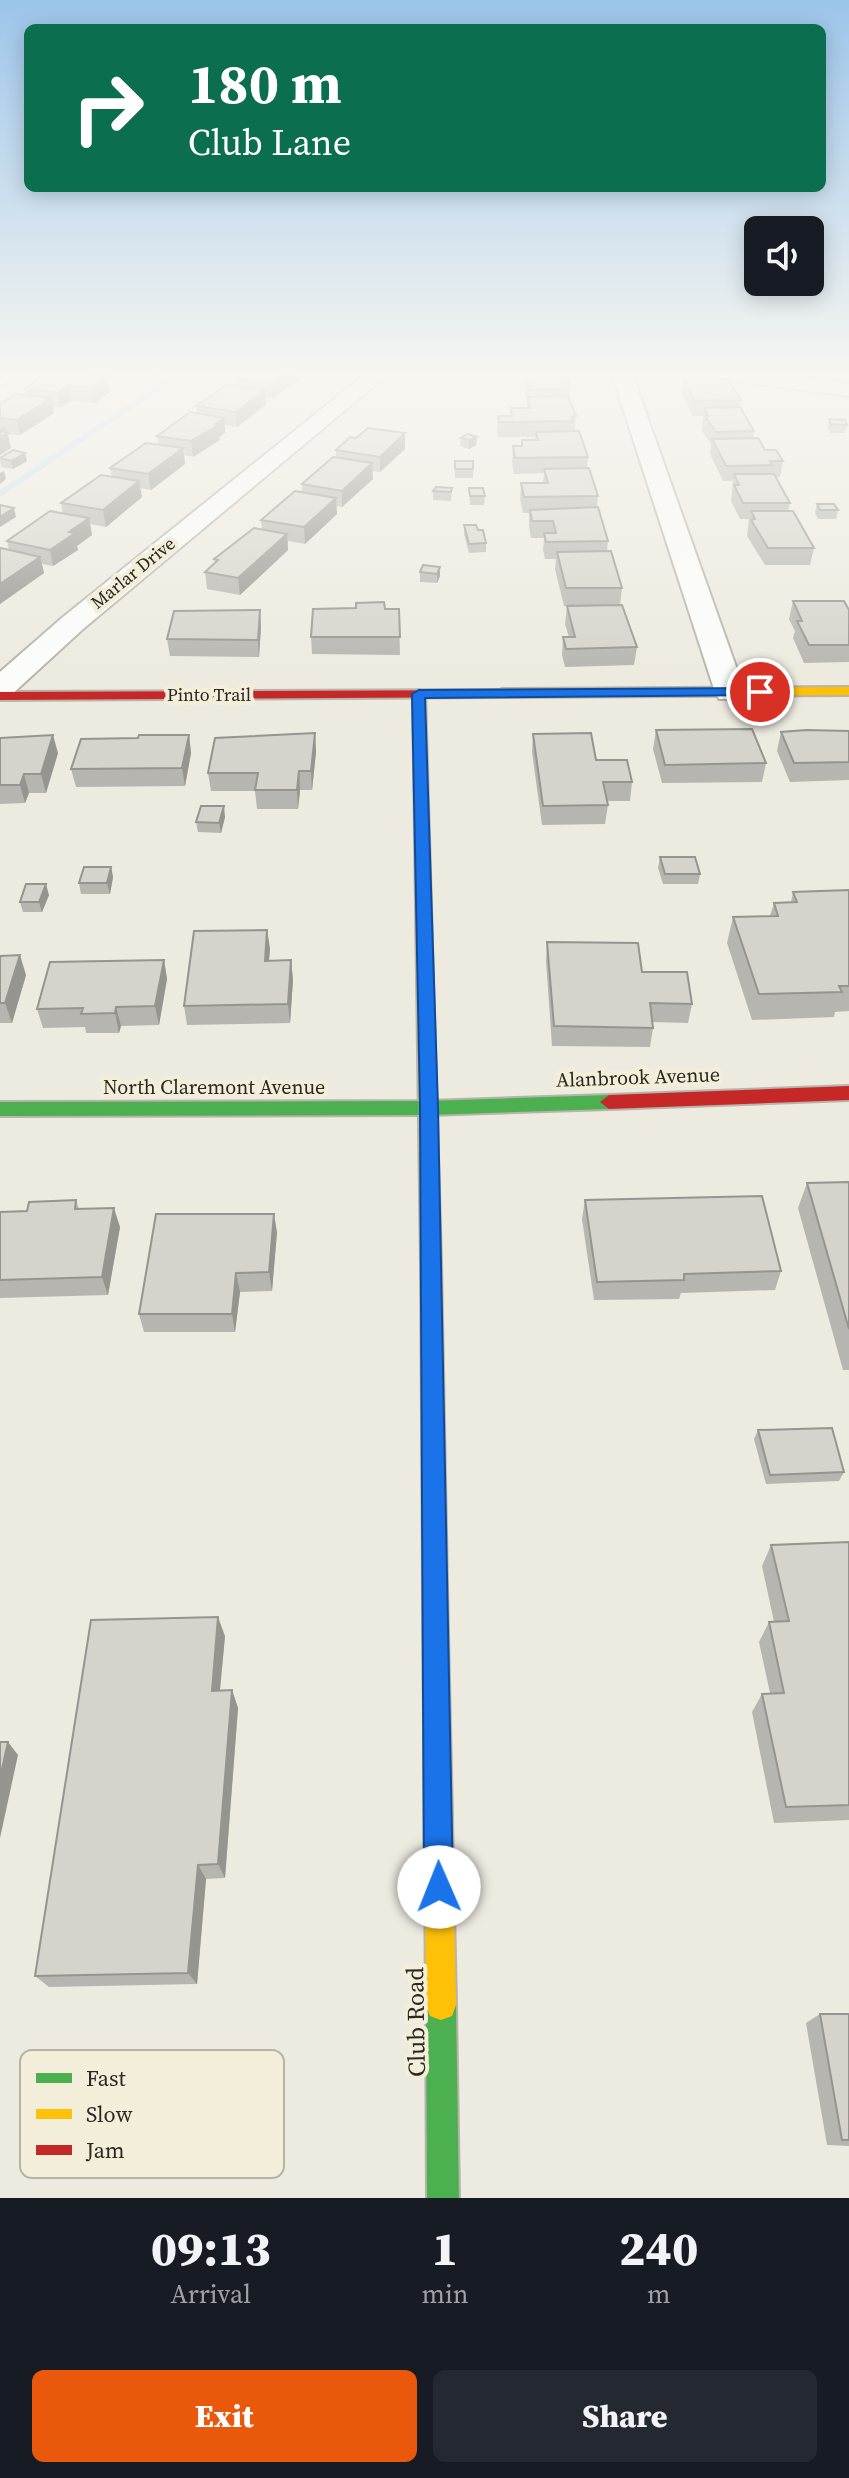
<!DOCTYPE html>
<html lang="en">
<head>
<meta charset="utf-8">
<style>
  body { margin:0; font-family:"Source Serif 4",serif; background:#242831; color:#f1f3f6; height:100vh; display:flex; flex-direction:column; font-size:30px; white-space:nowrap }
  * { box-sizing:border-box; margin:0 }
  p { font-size:26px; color:#9ea1a6 }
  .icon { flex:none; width:44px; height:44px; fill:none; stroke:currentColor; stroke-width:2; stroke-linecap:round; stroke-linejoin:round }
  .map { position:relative; height:2198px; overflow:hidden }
  .drawer { display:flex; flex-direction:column; background:#171b24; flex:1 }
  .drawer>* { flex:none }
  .guide { position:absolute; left:24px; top:24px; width:802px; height:168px; border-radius:12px; box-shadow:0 4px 20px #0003; background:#0b6e4f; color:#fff; overflow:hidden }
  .tools { position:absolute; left:744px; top:216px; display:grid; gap:16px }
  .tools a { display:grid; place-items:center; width:80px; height:80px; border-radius:12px; background:#171b24; box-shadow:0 4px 20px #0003; font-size:40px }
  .pin { position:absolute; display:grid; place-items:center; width:68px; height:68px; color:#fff; margin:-34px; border:4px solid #fff; border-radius:50%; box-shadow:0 2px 8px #0007 }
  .me { position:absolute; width:88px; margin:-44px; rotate:359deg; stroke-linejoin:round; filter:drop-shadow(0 0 6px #0008) }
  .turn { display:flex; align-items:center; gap:28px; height:168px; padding:0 32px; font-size:36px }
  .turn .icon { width:104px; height:104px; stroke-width:2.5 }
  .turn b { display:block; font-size:56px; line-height:68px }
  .eta { display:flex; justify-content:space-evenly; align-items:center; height:136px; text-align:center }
  .eta b { font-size:48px; font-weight:800; line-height:56px }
  .cta { display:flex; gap:16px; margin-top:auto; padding:16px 32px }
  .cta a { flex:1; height:92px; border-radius:12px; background:#ea580c; color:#fff; font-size:32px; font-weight:800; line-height:92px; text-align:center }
  .cta a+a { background:#242831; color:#f1f3f6 }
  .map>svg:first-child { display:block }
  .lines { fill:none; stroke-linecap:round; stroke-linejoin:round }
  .stream { fill:#cbdeee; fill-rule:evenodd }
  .street-casing { stroke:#b6b4ab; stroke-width:4 }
  .fast-casing { stroke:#b6b4ab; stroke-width:4 }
  .slow-casing { stroke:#b6b4ab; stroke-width:4 }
  .jam-casing { stroke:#b6b4ab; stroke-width:4 }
  .street { fill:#fcfcfa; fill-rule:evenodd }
  .fast { fill:#4caf50; fill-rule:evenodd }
  .slow { fill:#ffc107; fill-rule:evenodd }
  .jam { fill:#c62828; fill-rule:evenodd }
  .wall { fill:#b7b5af }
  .shaded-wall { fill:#95948e }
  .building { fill:#d5d3cb; stroke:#95948e; stroke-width:2 }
  .route { fill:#1a73e8; stroke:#114b97; stroke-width:2 }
  .labels { text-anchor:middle; stroke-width:8; stroke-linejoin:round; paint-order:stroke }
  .far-street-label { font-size:18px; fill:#2a2821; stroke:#f3eeda }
  .street-label { font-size:20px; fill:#2a2821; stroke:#f3eeda }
  .near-street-label { font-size:24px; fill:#2a2821; stroke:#f3eeda }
  .key { fill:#f3eeda; stroke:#b7b3a2; stroke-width:2 }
  .key-label { font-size:22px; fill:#2a2821 }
</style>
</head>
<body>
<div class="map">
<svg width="849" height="2198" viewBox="0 0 849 2198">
  <rect width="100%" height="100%" fill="#edeae0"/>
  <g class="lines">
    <!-- stream -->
    <polygon class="stream" points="179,371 188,371 0,497 0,490"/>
    <!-- street casing -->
    <g class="street-casing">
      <g id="street">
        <polygon points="0,371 25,371 0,386"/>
        <polygon points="369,371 392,371 83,629 11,695 0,697 0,672 63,617"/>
        <polygon points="611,371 631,371 745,692 741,699 719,699 715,692"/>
        <polygon points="696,371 756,371 849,384 849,396 706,377"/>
      </g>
    </g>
    <!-- fast casing -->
    <g class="fast-casing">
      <g id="fast">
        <polygon points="609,1095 618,1102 609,1109 429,1115 0,1116 0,1102 429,1101"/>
        <polygon points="431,1255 438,1257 441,1263 447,1586 444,1595 435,1598 426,1595 423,1586 421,1263 424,1257"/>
        <polygon points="441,1990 452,1994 456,2005 459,2198 427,2198 426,2005 430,1994"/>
      </g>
    </g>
    <!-- slow casing -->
    <g class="slow-casing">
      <g id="slow">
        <polygon points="849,687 849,695 502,697 496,693 502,689"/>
        <polygon points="419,690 425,694 441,1263 438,1269 431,1271 424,1269 421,1263 413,694"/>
        <polygon points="435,1574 444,1577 447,1586 456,2005 452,2016 441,2020 430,2016 426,2005 423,1586 426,1577"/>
      </g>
    </g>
    <!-- jam casing -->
    <g class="jam-casing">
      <g id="jam">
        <polygon points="506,690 508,693 502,697 0,700 0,692"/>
        <polygon points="849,1086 849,1100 609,1109 600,1102 609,1095"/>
      </g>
    </g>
    <!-- street -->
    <use href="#street" class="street"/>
    <!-- fast -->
    <use href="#fast" class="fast"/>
    <!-- slow -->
    <use href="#slow" class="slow"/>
    <!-- jam -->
    <use href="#jam" class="jam"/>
  </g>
  <!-- wall -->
  <g class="wall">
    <polygon points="49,371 123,371 108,379 110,392 94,403 72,400 60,408 53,407 54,413 20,435 8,434 11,448 0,455 0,404 26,395 25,389"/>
    <polygon points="135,371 165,371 165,373 156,379 136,376"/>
    <polygon points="247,371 310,371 307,373 300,372 300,379 272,399 266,398 266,405 237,427 225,425 225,433 219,437 220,440 193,457 184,455 185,464 151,490 140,488 142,497 106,527 90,524 92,535 77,546 78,550 53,566 42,564 44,573 0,604 0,549 9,550 7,541 63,514 61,503 112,477 110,468 158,444 157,436 197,413 196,406 236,386 235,379"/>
    <polygon points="524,371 565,371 570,389 569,399 576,416 575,431 588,457 587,468 598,496 597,507 608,541 607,551 622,588 620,605 564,606 555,569 556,559 545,559 543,550 544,538 531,538 529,527 529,513 523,513 520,499 521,483 543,483 544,473 514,474 512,462 513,446 521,446 522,440 535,440 535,437 498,437 497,431 498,416 510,416 511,408 527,408 527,402 523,380"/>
    <polygon points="684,379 741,400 740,407 754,431 753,438 765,450 783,461 780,477 776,477 790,503 788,511 814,548 810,565 765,565 747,536 749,519 740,519 731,501 733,481 723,481 710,454 711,444 702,431 703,416 693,416 682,394"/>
    <polygon points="829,419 847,425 845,433 830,433 828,428"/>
    <polygon points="405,433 405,449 380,472 372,471 373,479 342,507 336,506 337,514 305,544 288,541 288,550 240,595 207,589 205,572 215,563 214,559 262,529 261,520 302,492 302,484 336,457 336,450 356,438"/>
    <polygon points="477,437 476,445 469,449 460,446 461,438"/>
    <polygon points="0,458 27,461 13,469 1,467"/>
    <rect x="455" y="461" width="18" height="17"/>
    <polygon points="452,488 451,501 433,500 433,491"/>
    <polygon points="469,488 485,496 484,505 470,505"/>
    <polygon points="817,504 838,510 836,519 818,519 815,513"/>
    <polygon points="464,525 486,543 486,552 469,553 464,534"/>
    <polygon points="440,567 440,576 437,583 420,582 420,572"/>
    <polygon points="793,601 849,610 849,662 804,663 793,638 795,631 789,619"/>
    <polygon points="567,606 637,647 634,665 565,667 562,655 563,637 569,637 565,624"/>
    <polygon points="385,609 399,609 400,655 312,654 311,637"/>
    <polygon points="260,610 261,627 259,657 170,656 167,639"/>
    <polygon points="656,730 766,763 762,782 662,783 653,749"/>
    <polygon points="849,731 849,780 790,782 777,751 781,732"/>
    <polygon points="315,733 316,752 312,790 300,790 298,809 257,809 255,791 211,791 208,773"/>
    <polygon points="533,734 596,760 632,782 630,801 607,801 608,805 605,824 542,825 532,752"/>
    <polygon points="189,735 191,753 185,786 76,787 71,769 138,738"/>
    <polygon points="0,738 58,753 46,793 29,793 25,803 0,804"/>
    <polygon points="225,817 221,833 198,832 196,822"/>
    <polygon points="660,857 700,874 698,884 663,884 658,868"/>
    <polygon points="111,867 113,877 110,894 81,894 79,883"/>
    <polygon points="849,890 849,1011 835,1012 834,1017 752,1020 727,943 733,917 770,916 774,903 791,902 793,892"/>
    <polygon points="49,895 42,912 23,912 20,902"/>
    <polygon points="267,930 270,949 269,961 291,960 293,980 290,1023 187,1025 184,1006"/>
    <polygon points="547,942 642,972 692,1004 688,1023 652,1022 653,1028 650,1047 552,1046 546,961"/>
    <polygon points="0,956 26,975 12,1023 0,1023"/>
    <polygon points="164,960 167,979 159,1025 121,1026 119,1033 86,1033 85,1027 43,1028 37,1009"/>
    <polygon points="849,1182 849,1370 843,1370 798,1208 807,1183"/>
    <polygon points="76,1200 79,1209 120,1227 108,1295 0,1298 0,1212 27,1211"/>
    <polygon points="585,1200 781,1271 775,1290 681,1293 679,1299 594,1300 582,1219"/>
    <polygon points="277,1232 272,1291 240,1292 235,1332 144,1332 139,1314"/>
    <polygon points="758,1430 844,1472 839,1481 766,1484 754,1439"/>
    <polygon points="849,1542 849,1820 774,1823 752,1712 762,1694 770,1693 759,1642 769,1622 774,1622 762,1566 771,1545"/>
    <polygon points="225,1636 220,1691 232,1690 238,1708 225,1878 206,1879 197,1984 49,1987 35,1976"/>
    <polygon points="820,2014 849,2014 849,2146 827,2145 806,2023"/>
  </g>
  <!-- shaded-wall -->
  <g class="shaded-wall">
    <polygon points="97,371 123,371 108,379 110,392 94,403 92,388 99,383"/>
    <polygon points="155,371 165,371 165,373 156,379"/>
    <polygon points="289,371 299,371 300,379 272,399 271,384"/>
    <polygon points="69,385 72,400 60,408 57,393"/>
    <polygon points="265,390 266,405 237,427 236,412"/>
    <polygon points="51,398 54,413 20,435 17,420"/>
    <polygon points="224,418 225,433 219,437 220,440 193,457 191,441"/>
    <polygon points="5,426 11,448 0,455 0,430"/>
    <polygon points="405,433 405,449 380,472 380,457"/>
    <polygon points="477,437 476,445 469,449 469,440"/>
    <polygon points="183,448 185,464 151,490 148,474"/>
    <polygon points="25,453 27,461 13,469 11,461"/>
    <polygon points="372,463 373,479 342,507 342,491"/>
    <polygon points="4,471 6,479 0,484 0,473"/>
    <polygon points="139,481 142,497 106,527 103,510"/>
    <polygon points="336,498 337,514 305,544 304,527"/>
    <polygon points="14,508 16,517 0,527 0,517"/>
    <polygon points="89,518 92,535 77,546 78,550 53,566 50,550 69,532"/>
    <polygon points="287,534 288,550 240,595 238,578"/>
    <polygon points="40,557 44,573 0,604 0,584"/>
    <polygon points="440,567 440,576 437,583 437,574"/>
    <polygon points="260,610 261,627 259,657 258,640"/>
    <polygon points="315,733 316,752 312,790 311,771"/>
    <polygon points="53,735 58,753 46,793 41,774"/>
    <polygon points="189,735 191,753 185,786 182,768"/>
    <polygon points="299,771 300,790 298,809 297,790"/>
    <polygon points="24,774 29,793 25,803 20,785"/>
    <polygon points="224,806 225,817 221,833 219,823"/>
    <polygon points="111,867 113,877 110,894 107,883"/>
    <polygon points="46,884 49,895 42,912 39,902"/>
    <polygon points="267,930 270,949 267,980 265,961"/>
    <polygon points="20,955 26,975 12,1023 5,1003"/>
    <polygon points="164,960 167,979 159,1025 155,1006"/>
    <polygon points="291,960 293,980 290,1023 288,1004"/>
    <polygon points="116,1007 121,1026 119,1033 115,1013"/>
    <polygon points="114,1208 120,1227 108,1295 102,1277"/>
    <polygon points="274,1214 277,1232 272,1291 269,1272"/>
    <polygon points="236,1273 240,1292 235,1332 232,1314"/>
    <polygon points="218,1617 225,1636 218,1709 212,1691"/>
    <polygon points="232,1690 238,1708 225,1878 218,1864"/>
    <polygon points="8,1742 18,1755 0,1838 0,1778"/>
    <polygon points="198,1865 206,1879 197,1984 188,1973"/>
  </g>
  <!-- building -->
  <g class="building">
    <polygon points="49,371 92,371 87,375 107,377 92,388 69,385 57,393 25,389"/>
    <polygon points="247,371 289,371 271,384 235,379"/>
    <polygon points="525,371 565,371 570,389 529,390"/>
    <polygon points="684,379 728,379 741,400 695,401"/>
    <polygon points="227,385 265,390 236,412 196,406"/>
    <polygon points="16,394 51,398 17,420 0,418 0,404"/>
    <polygon points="568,396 576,416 571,417 573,421 499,422 498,416 512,416 511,408 530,408 528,397"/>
    <polygon points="740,407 754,431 716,432 705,416 708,416 704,408"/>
    <polygon points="190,412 224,418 215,424 218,425 191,441 157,436"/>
    <polygon points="829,419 845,420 847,425 831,424"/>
    <polygon points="368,428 405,433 380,457 336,450 350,437 356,438"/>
    <polygon points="0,431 8,433 0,437"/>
    <polygon points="579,431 588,457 515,458 513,446 522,446 522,440 538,440 536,432"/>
    <polygon points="468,434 477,437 469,440 461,438"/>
    <polygon points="758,438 765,450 776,450 783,461 770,461 772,465 726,466 712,439"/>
    <polygon points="146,443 183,448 148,474 110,468"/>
    <polygon points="13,450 25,453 11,461 0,458"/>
    <polygon points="333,457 372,463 342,491 302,484"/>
    <rect x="455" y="461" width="18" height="8"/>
    <polygon points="589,468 598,496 524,497 521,483 548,483 544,469"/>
    <polygon points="734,474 774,474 790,503 743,503 734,485 739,485"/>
    <polygon points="101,475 139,481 103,510 61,503"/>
    <polygon points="436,487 452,488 451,492 433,491"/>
    <polygon points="469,488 483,488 485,496 470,496"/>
    <polygon points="295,491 336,498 304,527 261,520"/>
    <polygon points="817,504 834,504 838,510 820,510"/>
    <polygon points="0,505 14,508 0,517"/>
    <polygon points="598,507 608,541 546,542 544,533 556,533 553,521 532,521 530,510"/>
    <polygon points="50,511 89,518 69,532 75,533 50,550 7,541"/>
    <polygon points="751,511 793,511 814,548 768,548 751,520 755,519"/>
    <polygon points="464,525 476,525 478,530 483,530 486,543 469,544"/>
    <polygon points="254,528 287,534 238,578 205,572 218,560 214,559"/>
    <polygon points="1,548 40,557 0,584 0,549"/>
    <polygon points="611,551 622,588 566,588 557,552"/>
    <polygon points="423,565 440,567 437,574 420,572"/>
    <polygon points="793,601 844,601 849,610 849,645 809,645 797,621 802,621"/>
    <polygon points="384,602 385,609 399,609 400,637 311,637 313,609 356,608 356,603"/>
    <polygon points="622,605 637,647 566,649 563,637 575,637 567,606"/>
    <polygon points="260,610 258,640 167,639 174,611"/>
    <polygon points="752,729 766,763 665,765 656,730"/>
    <polygon points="806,730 849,731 849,762 794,763 781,732"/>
    <polygon points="315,733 311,771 299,771 297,790 255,790 258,773 208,773 215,738"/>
    <polygon points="591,733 596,760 627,760 632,782 603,782 608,805 543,806 533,734"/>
    <polygon points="53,735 41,774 24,774 20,785 0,785 0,738"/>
    <polygon points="139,735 189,735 182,768 71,769 81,739 138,738"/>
    <polygon points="201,806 224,806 219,823 196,822"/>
    <polygon points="660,857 695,857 700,874 665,874"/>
    <polygon points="84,867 111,867 107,883 79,883"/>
    <polygon points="26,884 46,884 39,902 20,902"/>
    <polygon points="849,890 849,986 839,986 842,992 759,994 733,917 778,916 774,903 797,902 793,892"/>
    <polygon points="267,930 265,961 291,960 288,1004 184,1006 194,931"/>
    <polygon points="547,942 638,943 642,972 687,972 692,1004 650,1003 653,1028 554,1026"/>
    <polygon points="20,955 5,1003 0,1003 0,956"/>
    <polygon points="164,960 155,1006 116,1007 115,1013 81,1014 83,1008 37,1009 50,962"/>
    <polygon points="849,1182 849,1329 807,1183"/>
    <polygon points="762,1196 781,1271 684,1274 684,1280 597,1282 585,1200"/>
    <polygon points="76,1200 75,1209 114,1208 102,1277 0,1280 0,1212 27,1211 29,1202"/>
    <polygon points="156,1214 274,1214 269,1272 236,1273 232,1314 139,1314"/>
    <polygon points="832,1428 844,1472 770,1475 758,1430"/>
    <polygon points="849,1542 849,1805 786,1807 762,1694 784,1693 769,1622 789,1621 771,1545"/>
    <polygon points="218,1617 212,1691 232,1690 218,1864 198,1865 188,1973 35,1976 91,1620"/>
    <polygon points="0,1742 8,1742 0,1778"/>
    <polygon points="820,2014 849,2014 849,2140 842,2140"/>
  </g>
  <!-- sky -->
  <linearGradient id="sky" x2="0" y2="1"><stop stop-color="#9cc5ea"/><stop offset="0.55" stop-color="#f7f6f1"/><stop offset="1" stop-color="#f7f6f1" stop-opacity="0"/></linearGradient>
  <rect width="849" height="679" fill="url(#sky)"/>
  <!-- route -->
  <polygon class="route" points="760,688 764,689 764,695 425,698 438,1108 453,1887 449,1897 439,1901 429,1897 424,1887 420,1108 412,694 419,690"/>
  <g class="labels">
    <!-- far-street labels -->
    <g class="far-street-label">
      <text transform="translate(133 573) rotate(-39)" y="6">Marlar Drive</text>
      <text x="209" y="701">Pinto Trail</text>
    </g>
    <!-- street labels -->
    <g class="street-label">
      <text transform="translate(638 1077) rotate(-2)" y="7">Alanbrook Avenue</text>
      <text x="214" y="1094">North Claremont Avenue</text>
    </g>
    <!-- near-street labels -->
    <g class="near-street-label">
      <text transform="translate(416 2022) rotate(-91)" y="8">Club Road</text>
    </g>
  </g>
  <!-- legend -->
  <rect x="20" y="2050" width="264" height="128" rx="12" class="key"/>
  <rect x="36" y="2073" width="36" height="10" fill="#4caf50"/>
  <rect x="36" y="2109" width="36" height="10" fill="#ffc107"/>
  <rect x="36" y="2145" width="36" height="10" fill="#c62828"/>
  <g class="key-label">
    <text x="86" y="2086">Fast</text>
    <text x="86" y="2122">Slow</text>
    <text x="86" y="2158">Jam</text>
  </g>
</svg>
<div class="tools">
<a><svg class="icon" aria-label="sound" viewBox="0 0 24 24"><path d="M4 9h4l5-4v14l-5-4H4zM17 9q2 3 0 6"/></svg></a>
</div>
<div class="pin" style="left:760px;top:692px;background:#d93025"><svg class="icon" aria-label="arrive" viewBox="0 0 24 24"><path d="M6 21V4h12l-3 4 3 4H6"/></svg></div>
<svg class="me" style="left:439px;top:1887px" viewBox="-20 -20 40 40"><circle r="19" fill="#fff"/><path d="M0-13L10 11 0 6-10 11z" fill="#1a73e8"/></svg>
<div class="guide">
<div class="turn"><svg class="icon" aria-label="right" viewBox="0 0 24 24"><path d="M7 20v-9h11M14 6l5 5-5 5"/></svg><div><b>180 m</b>Club Lane</div></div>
</div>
</div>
<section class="drawer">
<div class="eta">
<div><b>09:13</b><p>Arrival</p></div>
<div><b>1</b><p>min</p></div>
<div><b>240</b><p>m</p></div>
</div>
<div class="cta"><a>Exit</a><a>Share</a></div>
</section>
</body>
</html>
